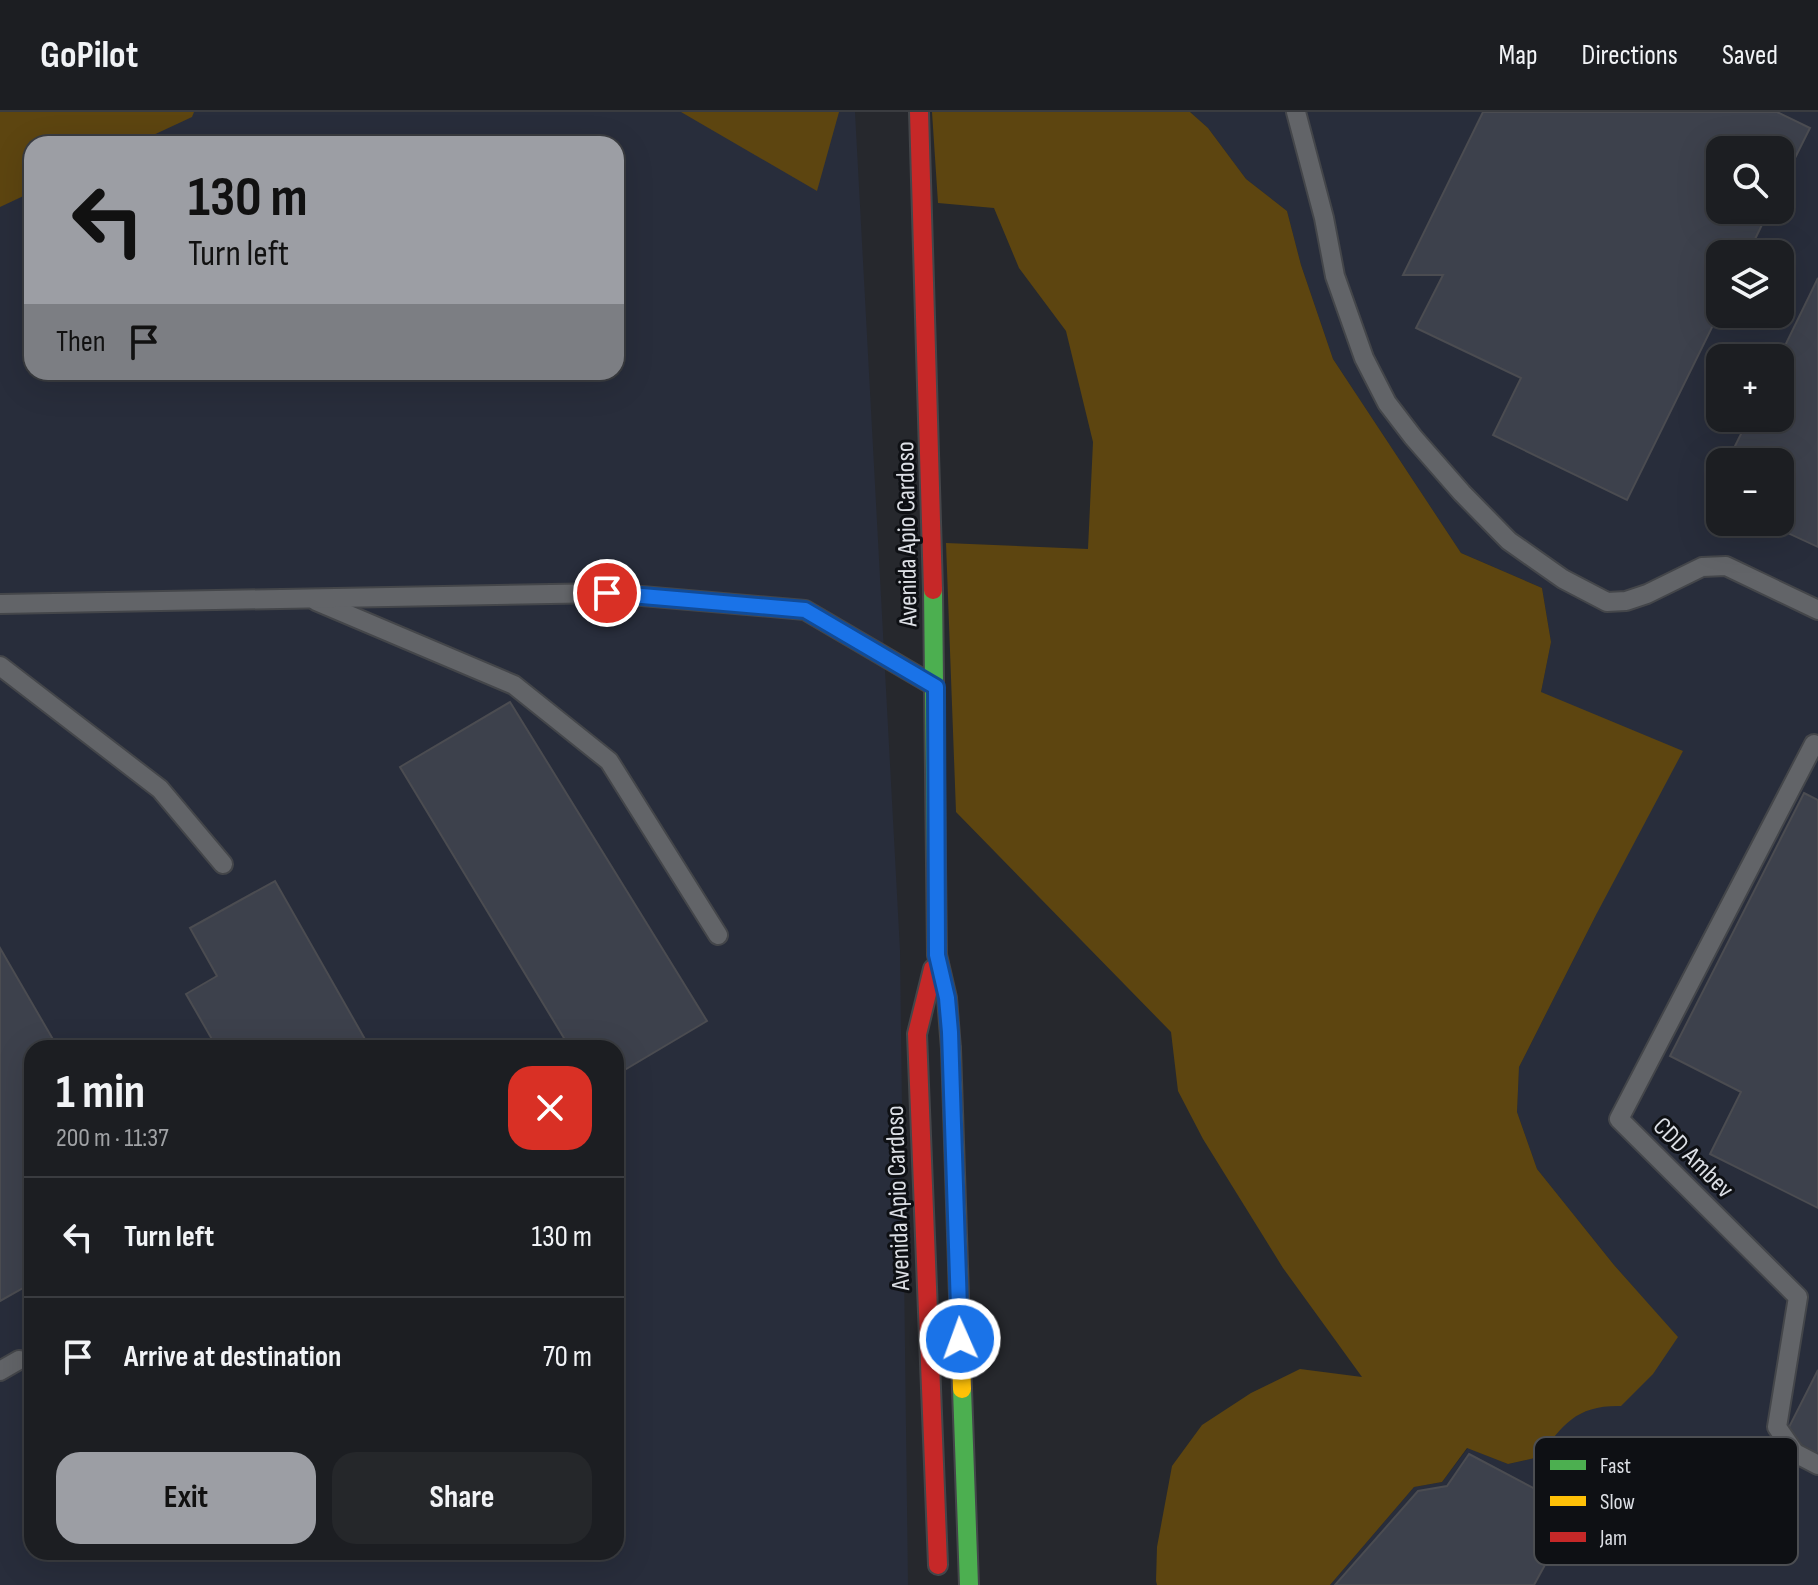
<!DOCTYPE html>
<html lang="en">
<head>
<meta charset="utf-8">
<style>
  body { margin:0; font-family:"Sofia Sans Condensed",sans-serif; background:#25272a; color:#f1f3f6; height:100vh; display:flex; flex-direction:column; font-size:30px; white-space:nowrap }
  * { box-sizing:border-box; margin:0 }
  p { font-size:26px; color:#a0a2a5 }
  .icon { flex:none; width:44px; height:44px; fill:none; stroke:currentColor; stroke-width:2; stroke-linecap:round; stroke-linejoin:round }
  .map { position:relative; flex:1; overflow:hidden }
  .sheet { position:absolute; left:24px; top:928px; width:600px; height:520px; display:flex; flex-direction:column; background:#1c1e22; border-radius:24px; box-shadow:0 8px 32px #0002,0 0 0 2px #3a3c40 }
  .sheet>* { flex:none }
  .hud { position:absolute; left:24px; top:24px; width:600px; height:244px; border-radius:24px; box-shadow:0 8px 32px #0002,0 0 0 2px #3a3c40; background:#9c9ea4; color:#111; overflow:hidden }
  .tools { position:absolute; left:1706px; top:24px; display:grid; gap:16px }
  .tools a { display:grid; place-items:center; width:88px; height:88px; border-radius:16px; background:#1c1e22; box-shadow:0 8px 32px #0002,0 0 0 2px #3a3c40; font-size:40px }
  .pin { position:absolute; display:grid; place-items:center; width:68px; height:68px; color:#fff; margin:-34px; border:4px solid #fff; border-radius:50%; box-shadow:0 2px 8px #0007 }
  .me { position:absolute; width:88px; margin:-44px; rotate:358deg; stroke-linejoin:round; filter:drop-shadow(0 0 6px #0008) }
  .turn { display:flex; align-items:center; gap:28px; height:168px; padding:0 32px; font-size:36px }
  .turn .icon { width:104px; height:104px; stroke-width:2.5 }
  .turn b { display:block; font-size:56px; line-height:68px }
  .then { display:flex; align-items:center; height:76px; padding:0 32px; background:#0003; gap:16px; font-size:30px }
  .round { display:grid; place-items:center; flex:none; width:84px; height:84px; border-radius:24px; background:#25272a }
  .overview { display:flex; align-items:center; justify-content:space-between; height:136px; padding:0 32px }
  h1 { font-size:48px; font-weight:700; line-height:60px }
  .cta { display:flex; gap:16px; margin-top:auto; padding:16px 32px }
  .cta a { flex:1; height:92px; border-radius:24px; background:#9c9ea4; color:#111; font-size:32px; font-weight:700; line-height:92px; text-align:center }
  .cta a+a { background:#25272a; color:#f1f3f6 }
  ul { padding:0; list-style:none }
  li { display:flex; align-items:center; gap:24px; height:120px; padding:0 32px; border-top:2px solid #3a3c40 }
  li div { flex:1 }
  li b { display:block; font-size:30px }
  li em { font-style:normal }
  header { display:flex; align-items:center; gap:48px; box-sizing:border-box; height:112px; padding:0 40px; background:#1c1e22; border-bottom:2px solid #3a3c40 }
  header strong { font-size:38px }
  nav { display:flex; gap:44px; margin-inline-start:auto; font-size:28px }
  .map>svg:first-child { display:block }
  .built { fill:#282d3b; fill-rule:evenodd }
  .green { fill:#5d4510 }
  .building { fill:#3d414c; stroke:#4b4c51; stroke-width:2 }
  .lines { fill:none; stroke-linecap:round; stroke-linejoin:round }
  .lane-casing { stroke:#44464a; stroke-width:22 }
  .fast-casing { stroke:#44464a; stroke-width:22 }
  .slow-casing { stroke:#44464a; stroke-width:22 }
  .jam-casing { stroke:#44464a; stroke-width:22 }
  .lane { stroke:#626468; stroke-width:18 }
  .fast { stroke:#4caf50; stroke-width:18 }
  .slow { stroke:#ffc107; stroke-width:18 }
  .jam { stroke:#c62828; stroke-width:18 }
  .route-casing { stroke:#114b97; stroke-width:20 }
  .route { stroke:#1a73e8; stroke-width:14 }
  .labels { text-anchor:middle; stroke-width:6; stroke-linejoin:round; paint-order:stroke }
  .street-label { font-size:26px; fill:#dbdee4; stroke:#0e1014 }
  .key { fill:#0e1014; stroke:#4c4e52; stroke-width:2 }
  .key-label { font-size:22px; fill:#dbdee4 }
</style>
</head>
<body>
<header>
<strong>GoPilot</strong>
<nav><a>Map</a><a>Directions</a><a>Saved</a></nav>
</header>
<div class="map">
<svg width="1818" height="1473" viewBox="0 0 1818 1473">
  <rect width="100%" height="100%" fill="#26282d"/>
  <!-- built -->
  <g class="built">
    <path d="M0 0H855L900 838 908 1473H0ZM32 32H616V260H32ZM32 936H616V1440H32Z"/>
    <path d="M1190 0H1818V1473H1330L1414 1375 1442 1370 1468 1336 1508 1352 1539 1345 1564 1310 1598 1293 1677 1225 1614 1153 1537 1057 1517 1000 1519 955 1597 801 1541 580 1551 530 1542 476 1461 441 1333 247 1301 153 1287 99 1246 67 1208 16ZM1720 38H1780V98H1720ZM1720 142H1780V202H1720ZM1720 246H1780V306H1720ZM1720 350H1780V410H1720Z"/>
  </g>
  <!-- green -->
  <g class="green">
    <polygon points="0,0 194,0 192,5 134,32 32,32 32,80 0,95"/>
    <polygon points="681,0 839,0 817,79"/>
    <path d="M932 0H1190L1208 16 1246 67 1287 99 1301 153 1333 247 1461 441 1542 476 1551 530 1541 580 1683 639 1597 801 1519 955 1517 1000 1537 1057 1614 1153 1678 1225 1653 1262 1621 1294C1577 1293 1563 1312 1539 1345L1508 1352 1467 1336 1442 1370 1414 1375 1330 1473H1157L1156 1469 1157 1435 1172 1354 1202 1313 1251 1281 1300 1257 1362 1265 1283 1156 1203 1027 1178 979 1171 920 956 700 946 431 1088 437 1093 330 1066 219 1019 156 994 96 938 91Z"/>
  </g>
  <!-- building -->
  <g class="building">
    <polygon points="1483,0 1777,0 1810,16 1780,76 1780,38 1720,38 1720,98 1769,98 1748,142 1720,142 1720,199 1627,388 1493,323 1521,266 1416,216 1443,163 1403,163"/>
    <polygon points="1818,166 1818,435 1764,410 1780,410 1780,350 1727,350 1749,306 1780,306 1779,246"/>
    <polygon points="1720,364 1720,390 1710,385"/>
    <polygon points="510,590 707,909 616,963 616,936 570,936 400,655"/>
    <polygon points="1804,681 1818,688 1818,1096 1710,1042 1741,980 1670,944"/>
    <polygon points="275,769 370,936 217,936 186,882 217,864 190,816"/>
    <polygon points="0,836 58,936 32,936 32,1171 0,1189"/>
    <polygon points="1818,1258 1818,1342 1784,1325"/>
    <polygon points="1469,1342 1575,1398 1534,1473 1335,1473 1418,1379 1447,1374"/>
  </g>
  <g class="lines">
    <!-- lane casing -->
    <g class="lane-casing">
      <g id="lane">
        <polyline points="1296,0 1324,106 1335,164 1364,246 1387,291 1413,325 1462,381 1509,429 1563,467 1607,490 1626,489 1647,482 1702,455 1726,454 1818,498"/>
        <polyline points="316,489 514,573 609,649 718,823"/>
        <polyline points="0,492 607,481 805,498 933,573"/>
        <polyline points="0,554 160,677 223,752"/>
        <polyline points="1818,634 1814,632 1619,1007 1798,1185 1777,1315 1795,1341 1818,1353"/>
        <polyline points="0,1259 19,1248"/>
      </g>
    </g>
    <!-- fast casing -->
    <g class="fast-casing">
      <g id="fast">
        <polyline points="933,478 937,843 947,886 951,937"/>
        <polyline points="962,1277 969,1473"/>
      </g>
    </g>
    <!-- slow casing -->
    <g class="slow-casing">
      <polyline id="slow" points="951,937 962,1277"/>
    </g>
    <!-- jam casing -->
    <g class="jam-casing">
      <g id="jam">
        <polyline points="919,0 933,478"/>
        <polyline points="933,857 917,922 938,1453"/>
      </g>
    </g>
    <!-- lane -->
    <use href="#lane" class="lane"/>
    <!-- fast -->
    <use href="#fast" class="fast"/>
    <!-- slow -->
    <use href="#slow" class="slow"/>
    <!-- jam -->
    <use href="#jam" class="jam"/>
  </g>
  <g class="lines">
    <!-- route casing -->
    <g class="route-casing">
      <polyline id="route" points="607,481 805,498 936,575 937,843 947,886 950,920 960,1227"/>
    </g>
    <!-- route -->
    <use href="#route" class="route"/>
  </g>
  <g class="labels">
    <!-- street labels -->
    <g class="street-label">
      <text transform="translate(906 422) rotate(-91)" y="9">Avenida Apio Cardoso</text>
      <text transform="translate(1694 1045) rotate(45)" y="9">CDD Ambev</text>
      <text transform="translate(897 1086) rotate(-92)" y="9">Avenida Apio Cardoso</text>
    </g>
  </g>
  <!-- legend -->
  <rect x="1534" y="1325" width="264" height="128" rx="12" class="key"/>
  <rect x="1550" y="1348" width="36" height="10" fill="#4caf50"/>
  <rect x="1550" y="1384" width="36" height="10" fill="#ffc107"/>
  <rect x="1550" y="1420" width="36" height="10" fill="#c62828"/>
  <g class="key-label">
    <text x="1600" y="1361">Fast</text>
    <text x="1600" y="1397">Slow</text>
    <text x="1600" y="1433">Jam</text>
  </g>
</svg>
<div class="tools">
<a><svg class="icon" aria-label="search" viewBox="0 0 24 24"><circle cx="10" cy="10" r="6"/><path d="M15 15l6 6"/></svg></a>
<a><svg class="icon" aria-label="layers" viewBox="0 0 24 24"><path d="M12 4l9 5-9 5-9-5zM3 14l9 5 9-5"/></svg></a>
<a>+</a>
<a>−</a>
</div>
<div class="pin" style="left:607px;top:481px;background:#d93025"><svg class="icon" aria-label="arrive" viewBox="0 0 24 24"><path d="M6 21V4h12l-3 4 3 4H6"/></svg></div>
<svg class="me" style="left:960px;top:1227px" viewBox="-20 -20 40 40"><circle r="17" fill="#1a73e8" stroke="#fff" stroke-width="3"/><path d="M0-11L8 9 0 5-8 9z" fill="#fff"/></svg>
<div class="hud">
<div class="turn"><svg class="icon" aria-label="left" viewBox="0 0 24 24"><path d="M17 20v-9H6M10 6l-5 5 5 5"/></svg><div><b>130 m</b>Turn left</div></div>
<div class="then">Then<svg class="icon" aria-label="arrive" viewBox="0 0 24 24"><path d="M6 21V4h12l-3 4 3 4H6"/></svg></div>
</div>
<section class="sheet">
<div class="overview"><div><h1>1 min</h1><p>200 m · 11:37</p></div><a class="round" style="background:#d93025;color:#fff"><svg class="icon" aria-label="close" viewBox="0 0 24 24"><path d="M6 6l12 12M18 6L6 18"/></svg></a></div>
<ul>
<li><svg class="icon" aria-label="left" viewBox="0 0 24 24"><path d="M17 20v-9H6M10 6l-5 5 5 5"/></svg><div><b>Turn left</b></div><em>130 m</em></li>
<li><svg class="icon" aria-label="arrive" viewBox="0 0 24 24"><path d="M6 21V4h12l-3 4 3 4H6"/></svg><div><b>Arrive at destination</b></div><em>70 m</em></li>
</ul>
<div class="cta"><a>Exit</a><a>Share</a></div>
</section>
</div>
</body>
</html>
